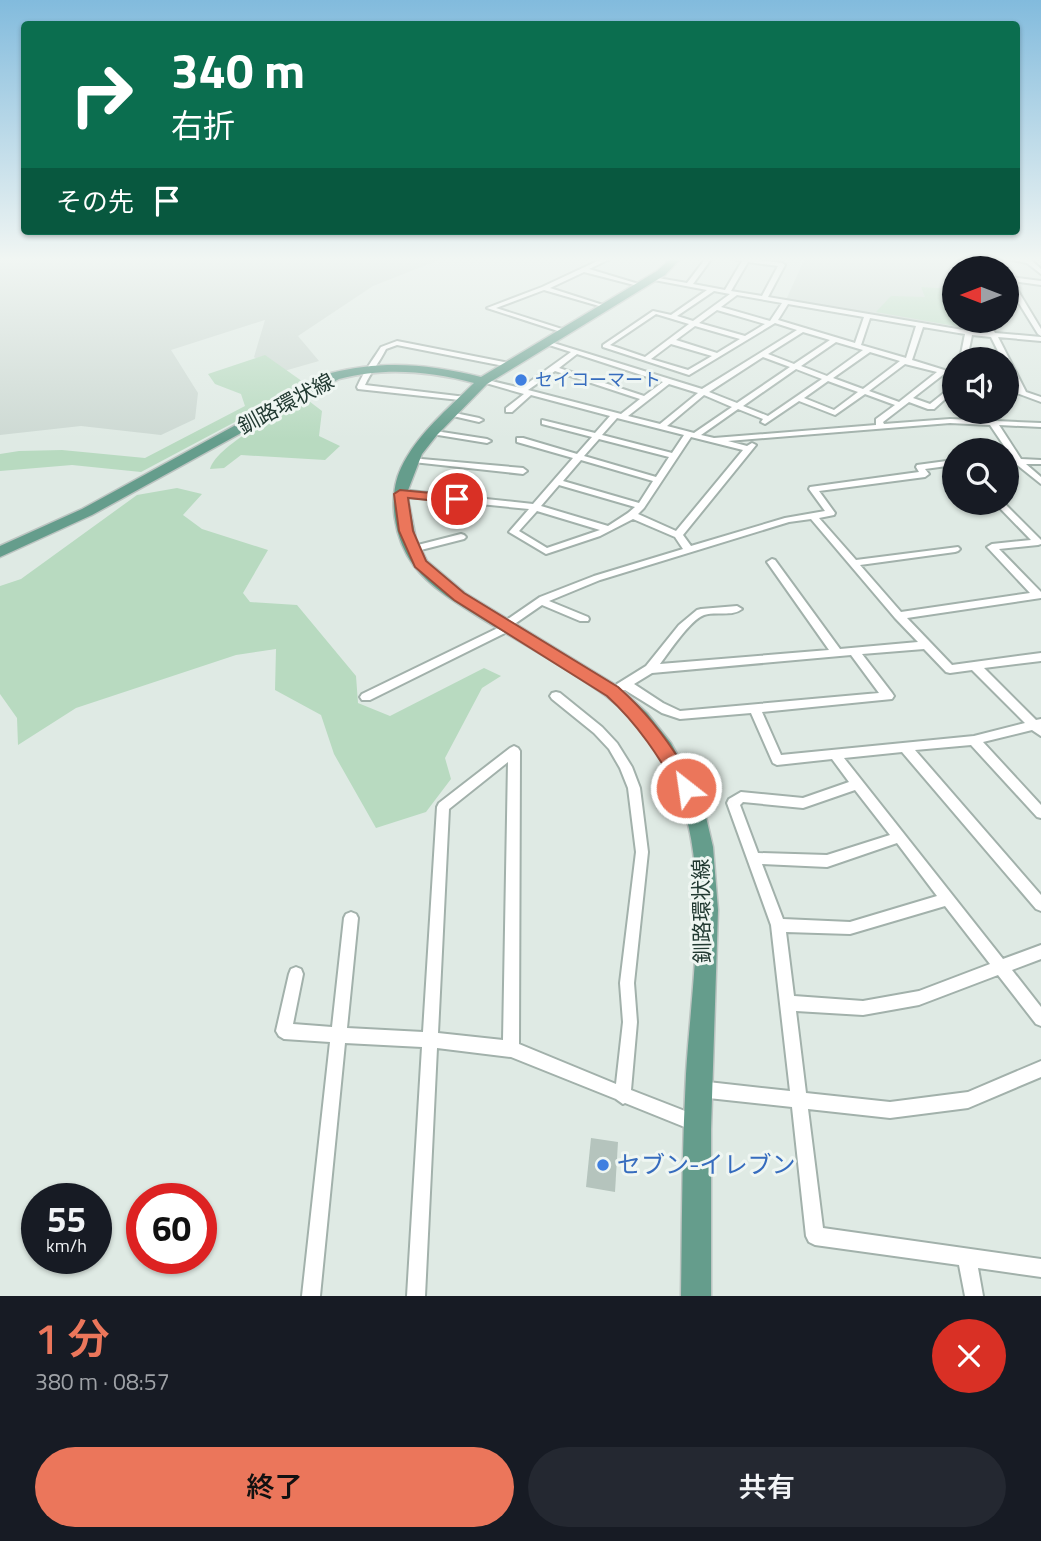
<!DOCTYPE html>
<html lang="ja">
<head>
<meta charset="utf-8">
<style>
  body { margin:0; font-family:"Titillium Web","Noto Sans JP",sans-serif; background:#242831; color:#f1f3f6; height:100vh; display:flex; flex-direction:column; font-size:26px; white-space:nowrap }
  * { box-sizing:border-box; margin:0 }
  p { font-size:23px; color:#9ea1a6 }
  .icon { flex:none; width:38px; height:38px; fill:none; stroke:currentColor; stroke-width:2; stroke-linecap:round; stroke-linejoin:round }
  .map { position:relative; height:1296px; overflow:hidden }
  .panel { display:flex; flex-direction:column; background:#171b24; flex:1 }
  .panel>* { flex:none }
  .guide { position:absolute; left:21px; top:21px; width:999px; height:214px; border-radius:7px; box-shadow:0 2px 5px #0004; background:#0b6e4f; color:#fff; overflow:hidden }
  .needle { width:46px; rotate:270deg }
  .fabs { position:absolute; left:942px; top:256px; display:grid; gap:14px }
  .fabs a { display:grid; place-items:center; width:77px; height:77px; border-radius:50%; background:#171b24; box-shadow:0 2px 5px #0004; font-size:35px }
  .speed { position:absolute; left:21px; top:1183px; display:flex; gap:14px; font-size:35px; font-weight:700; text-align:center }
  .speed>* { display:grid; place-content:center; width:91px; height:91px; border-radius:50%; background:#171b24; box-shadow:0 2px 5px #0004; line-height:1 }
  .speed small { font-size:18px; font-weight:400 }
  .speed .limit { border:10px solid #d22; background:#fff; color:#111 }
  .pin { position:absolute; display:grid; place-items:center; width:60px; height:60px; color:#fff; margin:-30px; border:4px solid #fff; border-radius:50%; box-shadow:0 2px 7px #0007 }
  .me { position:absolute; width:77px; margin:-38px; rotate:330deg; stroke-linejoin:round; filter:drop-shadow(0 0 5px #0008) }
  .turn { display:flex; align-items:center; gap:24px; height:147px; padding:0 35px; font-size:32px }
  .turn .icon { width:91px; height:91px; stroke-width:2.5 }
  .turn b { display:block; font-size:49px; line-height:60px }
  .then { display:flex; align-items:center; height:66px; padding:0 35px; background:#0003; gap:14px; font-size:26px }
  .round { display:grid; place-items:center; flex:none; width:74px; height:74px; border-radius:37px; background:#242831 }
  .head { display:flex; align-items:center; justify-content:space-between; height:119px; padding:0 35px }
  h1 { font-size:42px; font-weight:600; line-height:52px; color:#eb765b }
  .button { display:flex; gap:14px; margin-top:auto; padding:14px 35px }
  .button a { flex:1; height:80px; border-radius:42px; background:#eb765b; color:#111; font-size:28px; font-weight:600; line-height:80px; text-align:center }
  .button a+a { background:#242831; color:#f1f3f6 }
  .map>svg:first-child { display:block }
  .built { fill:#cdd9d3 }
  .green { fill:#b8dac0 }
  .building { fill:#b5c4bd }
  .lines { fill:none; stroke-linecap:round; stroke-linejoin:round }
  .minor-casing { stroke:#a2b1ab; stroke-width:4 }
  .primary-casing { stroke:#bcc4c1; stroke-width:3 }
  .minor { fill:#fff; fill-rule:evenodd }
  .primary { fill:#659d8c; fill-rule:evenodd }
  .route { fill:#eb765b; stroke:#994d3b; stroke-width:2 }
  .shop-dot { fill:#3f7fe0; stroke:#eff6f2; stroke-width:2.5 }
  .labels { text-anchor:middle; stroke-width:6; stroke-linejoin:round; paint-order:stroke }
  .far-shop-label { font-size:18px; fill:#366cbe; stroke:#eff6f2; text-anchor:start }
  .street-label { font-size:21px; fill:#213931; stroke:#eff6f2 }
  .near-shop-label { font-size:24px; fill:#366cbe; stroke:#eff6f2; text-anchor:start }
</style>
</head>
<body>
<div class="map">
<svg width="1041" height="1296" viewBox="0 0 1041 1296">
  <rect width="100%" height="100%" fill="#dfeae4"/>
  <!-- built -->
  <g class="built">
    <polygon points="0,258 444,258 373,286 298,336 319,361 277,373 254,357 265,320 171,350 198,393 195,419 161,435 81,426 0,435"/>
    <polygon points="805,258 975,258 977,268 954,268 954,320 980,320 986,331 786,300"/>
  </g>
  <!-- green -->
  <g class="green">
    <polygon points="921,287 954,289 954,320 973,320 975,323 966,328 876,312 891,296 925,297"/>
    <polygon points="265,355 306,384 141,472 72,465 0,471 0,454 19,451 62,450 145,458 245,406 241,394 215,384 208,374"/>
    <path d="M305 398 322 411 319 436 340 446 325 460 241 455 224 468 210 469C217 445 283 412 305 398Z"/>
    <polygon points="177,488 202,494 183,515 202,529 268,550 243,593 250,602 297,605 356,676 358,703 390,716 484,668 501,676 482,688 445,758 451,779 426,812 376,828 334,754 321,715 275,690 276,649 236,655 76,708 18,745 17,718 0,694 0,586 21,579 137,495"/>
  </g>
  <!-- building -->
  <polygon class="building" points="591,1138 618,1142 615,1192 586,1187"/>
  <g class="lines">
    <!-- minor casing -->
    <g class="minor-casing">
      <g id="minor">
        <polygon points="604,258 612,258 589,269 642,285 642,287 584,272 550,288 606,306 606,308 544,290 496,308 565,330 565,332 561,332 487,308 542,287"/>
        <path d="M706 258H712L693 284 725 290 742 261 730 258H745L782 263 785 265 768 297 969 331 988 333 982 320H988L995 333 1041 337V341L998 337 1026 392 1041 397V402L1006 389V384L1018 388 1006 367V359H1002L991 337 972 335 967 359H960L965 334 923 327 912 360 954 373V377L944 374 913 398 930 404 954 385V391L934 409H928L909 402 883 422 884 424 950 419 1041 423V427L999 425 1021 459 1041 460V464H1026L1041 477V484L1016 464 1006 463V459H1013L990 425 950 423 728 441 747 446 752 443 756 445 683 535 691 546 785 518 825 511 809 489 810 487 919 472 916 467 917 465 954 460V465L925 469 929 474 925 477 819 491 835 513 834 515 819 518 856 560 958 547 960 549 958 551 955 552 860 565 901 612 1030 593 987 547 992 544 1031 540 994 502H1003L1041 540V544L1038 545 999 549 1041 592V598L907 618 952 665 1041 653V661L984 668 1036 720 1041 719V736L1032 730 983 742 1041 805V818L1037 817 971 745 915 750 1041 895V911L1036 909 902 752 844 758 1003 959 1041 945V959L1012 970 1041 1007V1026L1036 1024 998 975 919 1005 863 1015 796 1011 806 1093 890 1102 968 1092 1041 1061V1077L968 1108 890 1118 808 1109 823 1228 1041 1259V1277L978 1268 983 1296H965L959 1265 815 1245 809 1242 806 1236 792 1107 699 1097 693 1095 691 1089 693 1083 699 1081 790 1091 771 925 727 803 729 799 741 792 803 798 849 782 832 759 777 765 773 763 751 713 680 719 662 713 625 690H617L616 687 617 684 646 666 679 625 697 610 701 609 737 606 742 609C732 617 716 611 704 615 690 620 669 652 660 664L829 650 767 562 772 559 775 560 840 649 918 642 895 618 811 519 789 522 600 580 549 601 588 617 589 619 588 621H580L542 605 513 625V629L370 700H362L360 697 362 694 502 626V623L540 597 594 576 683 549 675 537 633 519 600 536 546 554 509 532 529 509 400 496 396 493 400 490 533 504 573 458 517 442V438H523L577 454 592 437 542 424V420L595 433 610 416 531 395 512 412H506V408L524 394 479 381 483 379 521 388 571 352 543 343V341H547L702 389 797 330 775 323 689 375 603 347V345L653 311 671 315 707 290 649 279 652 277 687 283ZM748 262 778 266 762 296 731 291ZM714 291 730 294 693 321 677 316ZM737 295 782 303 770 321 721 307ZM788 304 864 317 855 343 778 320ZM717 310 765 324 745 336 699 323ZM656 314 689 324 645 357 610 345ZM870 318 916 326 906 358 861 345ZM695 326 740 339 717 353 676 340ZM803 332 830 340 794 364 768 354ZM836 342 863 350 827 376 801 366ZM671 344 712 356 688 370 651 359ZM870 352 900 361 863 389 833 378ZM577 354 663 382 644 396 559 368ZM763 357 790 367 737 403 709 392ZM905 364 937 372 899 402 869 391ZM796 369 822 379 768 416 743 406ZM555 371 640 399 621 414 528 390ZM828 381 858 392 834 410 804 398ZM669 384 698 393 660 424 628 416ZM865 394 895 405 876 419V425L714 438 701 435 738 409 763 419 761 422 765 424 799 401 835 415ZM704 395 732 407 694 433 667 426ZM617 418 684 435 672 453 602 435ZM691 437 743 450 676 531 638 514 644 508ZM599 439 669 457 656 477 584 456ZM581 460 653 481 639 503 563 481ZM559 485 635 507 628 513 608 526 541 506ZM537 511 600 530 547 548 519 531ZM924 649 946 672 950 673 972 670 1025 723 974 736 781 755 762 712 892 699 894 696 892 693 862 654ZM851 655 879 693 680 711 663 703 634 684 652 673ZM855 790 890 835 827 855 758 853 740 805 743 802 803 808ZM897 843 937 896 850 922 783 919 762 864 827 867ZM945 906 990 964 919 991 863 1001 794 996 786 932 850 934Z"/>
        <polygon points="1002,258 1031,260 1041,269 1041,274 1027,263"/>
        <polygon points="1004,268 1008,268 1011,277 1041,281 1041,285 1012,281 1041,329 1041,336 1038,334 1007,284 1006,268"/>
        <path d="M397 341 509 363 513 365 509 367 397 345 386 349C379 363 371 372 365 385L466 397H469V401L358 389 357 387C364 371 372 361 381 347Z"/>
        <polygon points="450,412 479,418 483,420 479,422 453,416 450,416"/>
        <polygon points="429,430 487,439 491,441 487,443 432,434 428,432"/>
        <polygon points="410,458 523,468 527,471 523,474 413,462 409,460"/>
        <polygon points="461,534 464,535 466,537 464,539 413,552 408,549 410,547"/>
        <path d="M556 692 560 693 602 727 617 743 632 767 640 788 648 852 634 983 637 1022 631 1090 703 1118 705 1124 703 1130 697 1132 625 1103 623 1104 616 1099 511 1057 437 1048 425 1296H407L422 1047 345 1043 320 1296H302L330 1042 284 1039 279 1036 276 1031 289 974 291 969 296 967 301 969 303 974 293 1024 332 1027 344 918 346 914 351 912 356 914 358 918 347 1028 423 1032 437 807 439 803 510 748 514 746 518 748 520 751 519 1044 616 1084 623 1022 620 983 636 852 628 788 620 768 609 749 594 733 552 699 550 696 552 693ZM508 762 503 1040 438 1033 449 809Z"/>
      </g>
    </g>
    <!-- primary casing -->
    <g class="primary-casing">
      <path id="primary" d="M671 258H681L665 275 487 384 437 435 422 454 407 493 416 539 427 561 465 593 619 687 647 713 671 743 702 800 713 847 718 910 711 1129V1296H681C682 1222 682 1148 686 1074 691 989 710 882 681 800 668 762 638 720 606 696 567 668 523 644 482 619 458 604 431 588 414 566 394 539 387 498 401 468 417 434 448 409 474 383 429 371 385 367 339 379L92 515 0 557V546L82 509 331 373C383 360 429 364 481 377L657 271Z"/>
    </g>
    <!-- minor -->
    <use href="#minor" class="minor"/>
    <!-- primary -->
    <use href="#primary" class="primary"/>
  </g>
  <!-- sky -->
  <linearGradient id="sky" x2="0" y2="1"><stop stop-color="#82bbdd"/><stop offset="0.59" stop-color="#f1f6f3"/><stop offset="1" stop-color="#f1f6f3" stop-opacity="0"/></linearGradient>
  <rect width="1041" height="439" fill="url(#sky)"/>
  <!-- route -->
  <path class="route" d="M400 490 462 496V501L457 503 408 498 413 531 426 561 464 593 618 687C651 716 676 750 695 788L693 793 686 796 680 793C659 757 638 724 607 696L454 600 415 567 399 531 394 494Z"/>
  <!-- markers -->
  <g class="shop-dot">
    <circle cx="521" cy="380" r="7"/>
    <circle cx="603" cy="1165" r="7"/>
  </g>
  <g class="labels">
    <!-- far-shop labels -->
    <g class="far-shop-label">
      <text x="535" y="386">セイコーマート</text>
    </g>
    <!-- street labels -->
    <g class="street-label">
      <text transform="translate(286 404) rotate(-28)" y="7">釧路環状線</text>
      <text transform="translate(702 911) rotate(-91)" y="7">釧路環状線</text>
    </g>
    <!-- near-shop labels -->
    <g class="near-shop-label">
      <text x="617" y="1173">セブン-イレブン</text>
    </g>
  </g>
</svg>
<div class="fabs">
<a><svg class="needle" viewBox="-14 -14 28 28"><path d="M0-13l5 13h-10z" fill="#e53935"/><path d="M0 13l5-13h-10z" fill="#9ea1a6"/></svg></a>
<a><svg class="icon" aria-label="sound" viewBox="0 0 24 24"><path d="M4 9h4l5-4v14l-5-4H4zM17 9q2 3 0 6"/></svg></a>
<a><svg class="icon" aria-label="search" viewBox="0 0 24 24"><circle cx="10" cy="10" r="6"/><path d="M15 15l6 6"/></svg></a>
</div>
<div class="speed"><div>55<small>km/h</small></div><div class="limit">60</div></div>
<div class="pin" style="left:457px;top:499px;background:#d93025"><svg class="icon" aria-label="arrive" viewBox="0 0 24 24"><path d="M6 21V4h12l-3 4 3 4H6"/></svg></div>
<svg class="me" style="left:686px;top:788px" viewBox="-20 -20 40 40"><circle r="17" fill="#eb765b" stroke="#fff" stroke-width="3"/><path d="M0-11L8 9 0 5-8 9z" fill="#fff"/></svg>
<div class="guide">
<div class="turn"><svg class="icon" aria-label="right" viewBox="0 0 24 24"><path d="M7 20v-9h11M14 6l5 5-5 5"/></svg><div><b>340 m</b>右折</div></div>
<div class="then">その先<svg class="icon" aria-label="arrive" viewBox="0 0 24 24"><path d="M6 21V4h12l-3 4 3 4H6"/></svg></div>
</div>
</div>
<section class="panel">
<div class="head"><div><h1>1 分</h1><p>380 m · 08:57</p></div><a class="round" style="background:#d93025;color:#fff"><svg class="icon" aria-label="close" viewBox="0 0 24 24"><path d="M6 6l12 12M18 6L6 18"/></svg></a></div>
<div class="button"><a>終了</a><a>共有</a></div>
</section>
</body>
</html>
